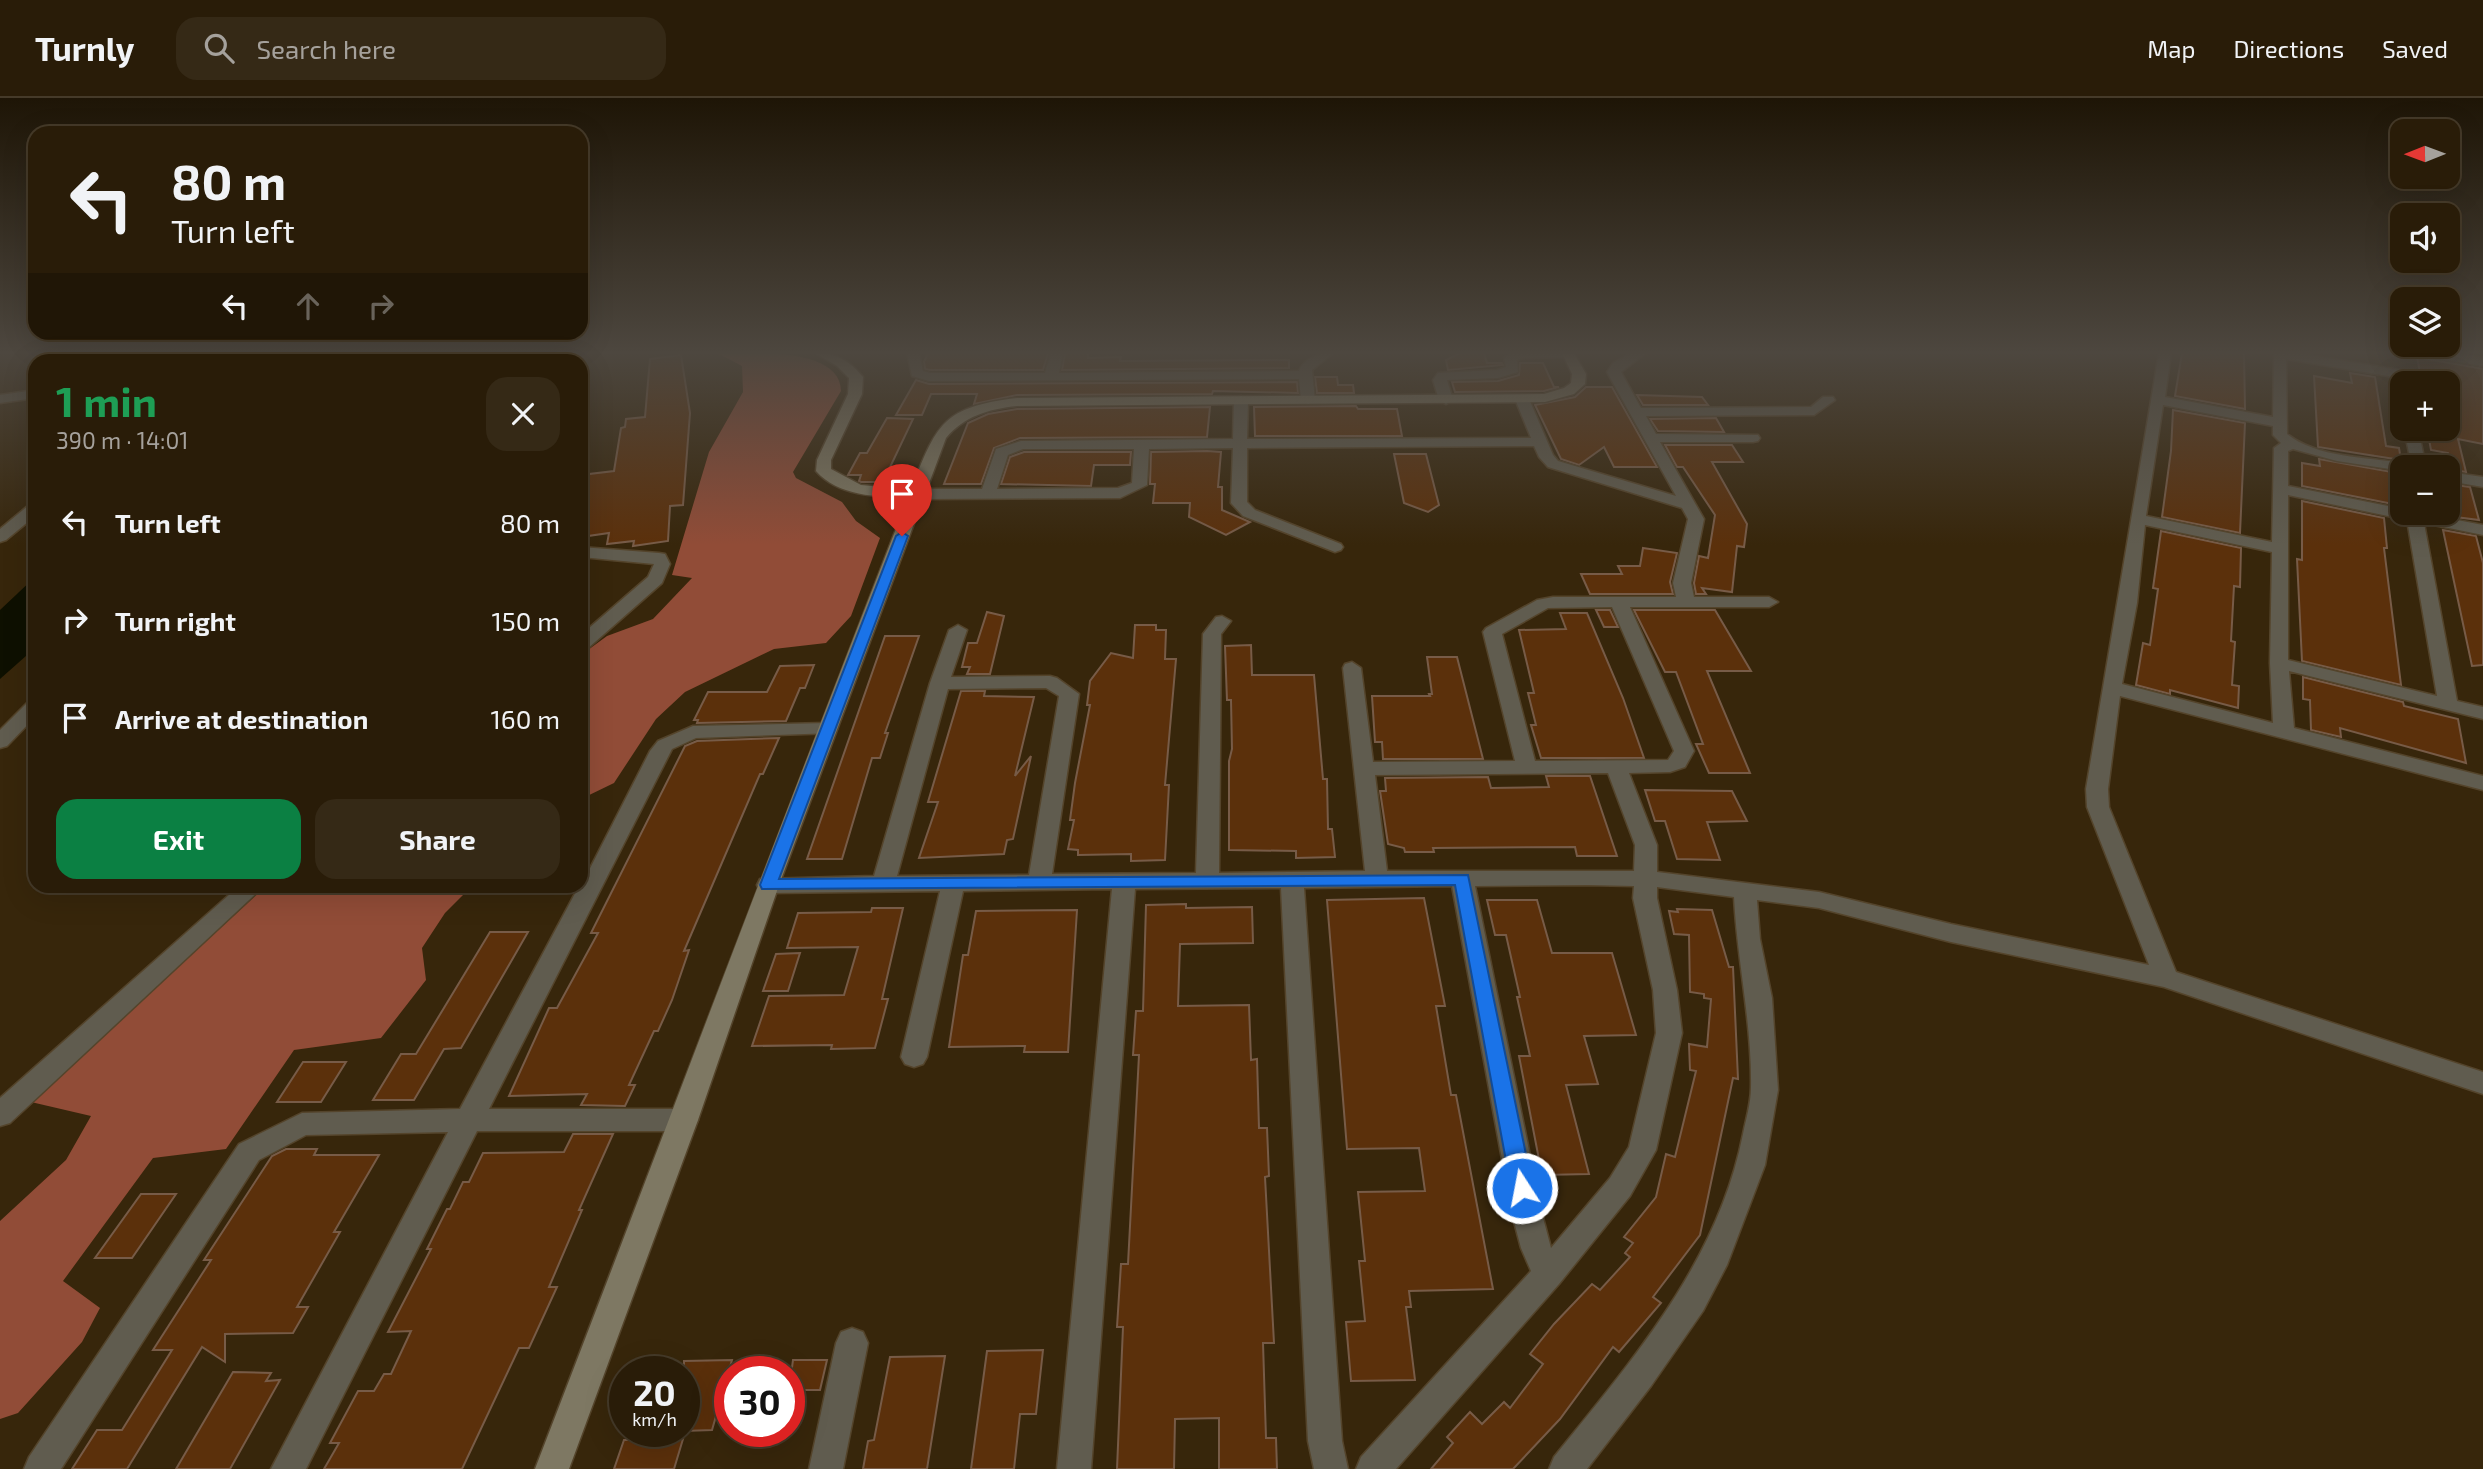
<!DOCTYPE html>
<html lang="en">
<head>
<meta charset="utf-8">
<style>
  body { margin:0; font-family:"Exo 2",sans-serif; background:#352916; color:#f1f3f6; height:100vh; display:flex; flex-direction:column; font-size:26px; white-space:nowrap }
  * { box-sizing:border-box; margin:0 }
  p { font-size:23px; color:#a5a19c }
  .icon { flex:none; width:38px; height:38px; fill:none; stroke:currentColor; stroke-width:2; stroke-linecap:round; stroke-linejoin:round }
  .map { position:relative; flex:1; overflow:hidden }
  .drawer { position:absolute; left:28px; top:256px; width:560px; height:539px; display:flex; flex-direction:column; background:#291c08; border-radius:21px; box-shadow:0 7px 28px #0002,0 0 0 2px #453a29 }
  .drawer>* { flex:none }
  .top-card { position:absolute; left:28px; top:28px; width:560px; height:214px; border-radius:21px; box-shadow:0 7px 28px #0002,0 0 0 2px #453a29; background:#291c08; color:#f1f3f6; overflow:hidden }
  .needle { width:46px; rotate:269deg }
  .tools { position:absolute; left:2390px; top:21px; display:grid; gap:14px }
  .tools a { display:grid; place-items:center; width:70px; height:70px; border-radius:14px; background:#291c08; box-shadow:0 7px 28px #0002,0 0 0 2px #453a29; font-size:35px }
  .speed { position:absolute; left:609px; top:1258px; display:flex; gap:14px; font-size:35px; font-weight:700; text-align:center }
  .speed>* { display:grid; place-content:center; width:91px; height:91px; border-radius:50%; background:#291c08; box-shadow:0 7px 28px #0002,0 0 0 2px #453a29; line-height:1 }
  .speed small { font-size:18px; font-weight:400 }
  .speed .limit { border:10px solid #d22; background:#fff; color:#111 }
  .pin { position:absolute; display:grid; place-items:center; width:60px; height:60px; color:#fff; margin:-72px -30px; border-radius:50% 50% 50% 0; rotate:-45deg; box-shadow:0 0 7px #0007 }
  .pin .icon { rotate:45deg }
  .me { position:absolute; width:77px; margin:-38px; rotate:349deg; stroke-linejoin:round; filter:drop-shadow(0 0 5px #0008) }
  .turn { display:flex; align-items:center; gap:24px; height:147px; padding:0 28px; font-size:32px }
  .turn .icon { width:91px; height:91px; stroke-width:2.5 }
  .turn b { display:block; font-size:49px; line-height:60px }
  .lanes { display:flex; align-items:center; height:66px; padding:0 28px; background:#0003; justify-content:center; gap:35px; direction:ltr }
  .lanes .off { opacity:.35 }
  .round { display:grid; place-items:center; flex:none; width:74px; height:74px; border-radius:21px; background:#352916 }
  .headline { display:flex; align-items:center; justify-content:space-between; height:119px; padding:0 28px }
  h1 { font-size:42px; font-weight:700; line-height:52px; color:#1e9e55 }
  .action { display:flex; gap:14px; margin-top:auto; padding:14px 28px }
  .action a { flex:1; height:80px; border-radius:21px; background:#0b8043; color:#fff; font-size:28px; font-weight:700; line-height:80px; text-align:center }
  .action a+a { background:#352916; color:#f1f3f6 }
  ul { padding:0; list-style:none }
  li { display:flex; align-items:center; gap:21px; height:98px; padding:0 28px }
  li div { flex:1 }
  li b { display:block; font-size:26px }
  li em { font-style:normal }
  header { display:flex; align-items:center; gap:42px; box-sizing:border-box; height:98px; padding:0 35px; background:#291c08; border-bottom:2px solid #453a29 }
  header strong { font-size:33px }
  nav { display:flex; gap:38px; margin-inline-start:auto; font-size:24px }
  .search { width:490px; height:63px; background:#352916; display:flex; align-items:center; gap:18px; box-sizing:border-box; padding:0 24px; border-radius:21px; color:#a5a19c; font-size:26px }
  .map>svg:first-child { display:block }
  .forest { fill:#914c37 }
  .water { fill:#0e1000 }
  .building { fill:#5b300b; stroke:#775b47; stroke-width:2 }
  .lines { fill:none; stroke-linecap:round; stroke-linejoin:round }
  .street-casing { stroke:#54442b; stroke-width:3 }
  .secondary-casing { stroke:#54442b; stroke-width:3 }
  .street { fill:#605c4f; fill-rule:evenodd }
  .secondary { fill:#7e7863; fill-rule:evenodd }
  .route { fill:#1a73e8; stroke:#114b97; stroke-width:2 }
</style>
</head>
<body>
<header>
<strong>Turnly</strong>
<div class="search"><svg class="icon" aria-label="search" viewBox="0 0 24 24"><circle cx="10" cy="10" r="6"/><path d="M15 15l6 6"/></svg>Search here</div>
<nav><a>Map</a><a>Directions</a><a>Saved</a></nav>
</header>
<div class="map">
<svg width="2483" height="1371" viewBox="0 0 2483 1371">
  <rect width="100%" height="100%" fill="#37260b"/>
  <!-- forest -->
  <g class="forest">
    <path d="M717 255C747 255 841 248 841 293L793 374 796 380 842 404 856 423 880 440 851 518 826 545 774 551 685 594 656 621 614 685 581 701V557L607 538 653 521 692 480 672 477 709 354 743 294 742 268Z"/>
    <polygon points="266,788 472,788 445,815 422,850 426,882 381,940 294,952 226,1051 153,1060 63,1183 100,1210 82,1244 18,1315 0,1321 0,1123 66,1062 91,1018 31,1004"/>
  </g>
  <!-- water -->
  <g class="water">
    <polygon points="290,255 348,255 340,262 282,262"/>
    <polygon points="35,479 35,550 0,581 0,512"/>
  </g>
  <!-- building -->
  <g class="building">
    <polygon points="928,255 1048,255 1043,272 930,272 925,271 924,264"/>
    <polygon points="1065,255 1088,255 1088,260 1121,259 1120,263 1289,262 1289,270 1062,272"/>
    <polygon points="1460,255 1484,255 1487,265 1502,265 1503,267 1448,272 1446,262"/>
    <polygon points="2182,255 2244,255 2245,311 2175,298"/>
    <polygon points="681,257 690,315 683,407 670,408 668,443 633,448 634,443 607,446 609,435 581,439 581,377 614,373 621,330 625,329 626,321 645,319 650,261"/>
    <polygon points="2417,259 2483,271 2483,346 2458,341 2466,374 2448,371 2448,355 2431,352 2427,331 2448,331 2448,285 2422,285"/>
    <polygon points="1520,265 1543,265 1554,289 1559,289 1544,293 1455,294 1452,284 1498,283 1519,277"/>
    <polygon points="2350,275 2375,279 2386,348 2399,350 2401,362 2318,349 2314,278 2352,285"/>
    <polygon points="1315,279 1337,279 1338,287 1353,287 1354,295 1317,295"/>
    <polygon points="916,282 929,286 1297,284 1298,295 1213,293 1212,296 1017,297 974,306 977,296 931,296 922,317 896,317"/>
    <polygon points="1586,289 1612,289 1657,369 1614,369 1604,349 1579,367 1561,361 1535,307 1575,299"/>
    <polygon points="1637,297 1702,299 1708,307 1643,307"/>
    <polygon points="1356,308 1358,311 1397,311 1402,338 1255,338 1254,309"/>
    <polygon points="1210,309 1207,339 1020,340 994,350 981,386 944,386 968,325 988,316 1017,311"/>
    <polygon points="2173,312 2245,325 2240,435 2162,419 2171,353"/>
    <polygon points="887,320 913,321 883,384 861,384 859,383 861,377 848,377 860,355 867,355"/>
    <polygon points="1716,320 1724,334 1658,333 1650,321"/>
    <polygon points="1665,347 1732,347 1743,364 1712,364 1747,426 1744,449 1737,448 1732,494 1702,490 1706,496 1696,496 1694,485 1699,458 1708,460 1715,417 1683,369 1677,369"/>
    <polygon points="1207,353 1221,354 1218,389 1222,389 1222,412 1250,424 1226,437 1189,419 1190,405 1153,405 1155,386 1150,386 1151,354"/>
    <polygon points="1024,354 1131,354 1130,367 1094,367 1091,388 1001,386 1010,359"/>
    <polygon points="1394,356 1426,356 1439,407 1428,414 1404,405"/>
    <polygon points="2319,361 2403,376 2403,408 2302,388 2302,365 2320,368"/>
    <polygon points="2448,386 2470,389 2479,422 2448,418"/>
    <polygon points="2302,403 2384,420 2387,450 2384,450 2401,587 2302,563 2297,461 2302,462"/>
    <polygon points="2443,432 2476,438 2483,465 2483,567 2472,568"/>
    <polygon points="2161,433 2241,450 2240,489 2234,488 2231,543 2235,544 2232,587 2239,588 2238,610 2170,592 2170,596 2136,587 2143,545 2150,547 2158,491 2153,490"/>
    <polygon points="1643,450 1677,455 1670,484 1673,496 1590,496 1581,476 1622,476 1618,468 1640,468"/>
    <polygon points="1596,512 1610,512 1618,529 1604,529"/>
    <polygon points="1634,512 1715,512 1751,573 1707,573 1750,675 1709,675 1696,646 1703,646 1676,574 1665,574"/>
    <polygon points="987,514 1004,518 990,576 967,576 970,569 962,569 968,545 977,545"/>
    <polygon points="1560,515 1587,515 1623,600 1644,660 1541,660 1531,627 1536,627 1528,595 1534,595 1519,532 1566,531"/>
    <polygon points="1135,527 1156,527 1156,532 1166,532 1165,561 1176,561 1165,687 1169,687 1165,762 1131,763 1131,756 1078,757 1078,752 1068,751 1074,722 1070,722 1075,685 1090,607 1087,607 1090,583 1111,555 1133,560"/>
    <polygon points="885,538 919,538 885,635 888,635 880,660 872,660 842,761 807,761"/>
    <polygon points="1251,547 1252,577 1314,577 1323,681 1327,681 1328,731 1332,731 1335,759 1296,760 1296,753 1229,752 1229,663 1232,651 1231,602 1227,602 1225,548"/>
    <polygon points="1427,559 1457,559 1483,661 1383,661 1382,644 1375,644 1372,598 1430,598 1429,596 1432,596"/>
    <polygon points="814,567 805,590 800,590 786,623 697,625 698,622 694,622 708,594 767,594 780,568"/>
    <polygon points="2303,579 2403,604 2404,608 2458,621 2466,665 2340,630 2341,639 2311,632 2310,602 2303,601"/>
    <polygon points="961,593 985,593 984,598 1034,599 1015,678 1031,658 1013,741 1007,742 1004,756 919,760 938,704 928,704"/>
    <polygon points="779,640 763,676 760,676 684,853 689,852 672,902 658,933 654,933 629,987 635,987 625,1008 581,1007 587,996 509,998 549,910 557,910 598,835 591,835 685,648 697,643"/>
    <polygon points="1546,678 1590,678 1617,758 1577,758 1575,749 1433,750 1434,754 1405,754 1404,750 1388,746 1380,693 1386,693 1385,680 1488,679 1491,690 1549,689"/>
    <polygon points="1645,692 1732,693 1747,723 1707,724 1720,762 1677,761 1665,723 1655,723"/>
    <polygon points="1424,800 1445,908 1436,908 1451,997 1456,997 1493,1191 1409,1193 1411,1209 1406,1209 1415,1282 1351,1283 1346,1224 1365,1223 1359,1163 1365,1163 1358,1094 1425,1093 1419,1050 1347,1051 1327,802"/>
    <polygon points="1487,802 1537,802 1552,855 1612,855 1636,937 1584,938 1598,986 1566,987 1589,1076 1542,1077 1519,958 1530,958 1517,899 1520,899 1506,837 1495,837"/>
    <polygon points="1186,806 1186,810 1252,809 1253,845 1180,846 1178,908 1249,907 1251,962 1257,961 1259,1030 1267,1030 1269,1078 1265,1079 1274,1245 1263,1245 1266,1340 1276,1340 1277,1371 1219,1371 1219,1320 1175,1321 1174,1371 1117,1371 1123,1229 1117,1229 1121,1166 1128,1166 1139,957 1133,957 1136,913 1143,913 1146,807"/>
    <polygon points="872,810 903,810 882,901 888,901 875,950 831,951 832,947 752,948 769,898 844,897 858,849 787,850 798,815 871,814"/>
    <polygon points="1677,811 1712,812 1729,869 1733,869 1738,981 1733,980 1700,1137 1653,1199 1661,1205 1619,1254 1613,1249 1560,1321 1513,1371 1431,1371 1453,1345 1447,1339 1470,1314 1482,1326 1504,1304 1510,1310 1543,1266 1530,1256 1554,1226 1592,1186 1600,1192 1630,1159 1625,1155 1633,1145 1624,1139 1656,1099 1666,1056 1675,1059 1696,973 1690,972 1689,946 1707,949 1711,901 1704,900 1704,896 1690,894 1689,837 1674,836 1669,813 1678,814"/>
    <polygon points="1077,812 1068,954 1024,954 1025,948 949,949 963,857 968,857 976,813"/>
    <polygon points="490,834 528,834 461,950 444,951 414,1002 373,1002 401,956 416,956"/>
    <polygon points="800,855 788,893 763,893 776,856"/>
    <polygon points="303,964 346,964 321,1004 277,1004"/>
    <polygon points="573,1036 613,1036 579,1112 582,1112 549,1189 557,1189 529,1250 519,1250 462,1371 324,1371 339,1345 330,1345 358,1293 374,1293 384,1276 391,1276 411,1233 388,1234 431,1151 427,1151 447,1111 450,1111 463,1084 469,1084 483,1055 564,1054"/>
    <polygon points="286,1051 317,1051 314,1057 379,1057 334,1134 340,1134 297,1209 308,1209 293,1235 225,1236 225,1264 202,1249 127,1371 72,1371 97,1332 122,1332 172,1252 153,1252 211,1162 204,1162 272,1058"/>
    <polygon points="141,1096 176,1096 132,1160 95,1160"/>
    <polygon points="1043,1252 1036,1316 1020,1316 1014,1371 971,1371 987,1253"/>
    <polygon points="945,1258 927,1371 863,1371 868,1343 874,1342 890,1259"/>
    <polygon points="732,1262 712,1332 684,1333 684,1263"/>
    <polygon points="793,1262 827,1262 820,1292 789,1292"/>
    <polygon points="233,1274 271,1275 266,1283 280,1282 230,1371 176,1371"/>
    <polygon points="683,1341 674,1371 614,1371 624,1342"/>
  </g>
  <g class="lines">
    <!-- street casing -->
    <g class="street-casing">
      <g id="street">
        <polygon points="220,255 234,255 226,262 213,262"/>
        <polygon points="373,255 386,255 380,262 367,262"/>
        <polygon points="540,255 552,255 550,262 538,262"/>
        <path d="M907 255H919L923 273 930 275H1045L1051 255H1063L1059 275 1299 273C1304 260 1320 255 1333 255L1312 272 1315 302 1308 306 1301 302 1299 281 929 283 912 278Z"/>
        <polygon points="1512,255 1574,255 1568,259 1523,260 1517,262 1518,274 1498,280 1447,282 1453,302 1446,306 1439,302 1433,282 1438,275 1497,272 1506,269 1504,260"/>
        <path d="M1631 255H1646L1621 274 1641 310 1811 309 1823 299H1833L1835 302 1814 317 1646 318 1656 336 1758 337 1760 340 1758 343 1753 344H1660L1704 421 1691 485 1694 499H1769L1778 504 1769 509H1630L1694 653 1685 669 1670 674 1629 675 1657 747V774L1819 794 1951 826 2149 867 2087 709 2086 691 2159 255H2171L2165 299 2273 319 2274 255H2297L2405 273V279L2400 280 2286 261 2287 336C2317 360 2367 359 2403 365L2410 369H2403V373L2337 363 2293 351 2288 353V388L2403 411V415H2421L2483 427V437L2424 425 2457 603 2483 609V621L2289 573 2294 630 2483 678V692L2120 598 2108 691 2109 709 2176 874 2483 974V996L2164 889 1951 844 1819 810 1757 802 1760 841 1772 900 1778 992 1765 1067 1727 1167 1703 1213 1651 1288 1587 1371H1549L1554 1359C1633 1261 1718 1164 1743 1036 1746 1021 1751 1005 1751 989 1752 925 1737 862 1734 799L1657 789V800L1677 892 1682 935 1656 1052 1630 1098 1559 1186 1396 1371H1356L1361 1359 1531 1173 1521 1150 1512 1116 1452 788 1304 790 1342 1343 1348 1371H1314L1308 1343 1281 790 1135 791 1091 1371H1057L1112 791 963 793 927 959 923 966 914 969 905 966 901 959 940 793 768 795 760 793 757 787 760 781 874 778 930 585 949 532 958 527 967 532 951 579 1050 578 1057 580 1079 596 1052 776 1196 775 1203 536 1216 519 1222 518 1231 523 1221 536 1219 775 1365 773 1343 570 1345 566 1352 564 1361 570 1373 664 1515 663 1483 534 1486 530 1537 502 1553 499H1676L1673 485 1688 421 1682 410 1548 369 1539 359 1534 348 1247 350V404L1255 412 1341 446 1343 449 1341 452 1335 454 1243 418 1231 405 1233 350 1149 351 1147 387 1120 400 918 401 910 396 918 391H982L996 351 1021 343 1233 341 1234 302 1241 298 1248 302 1247 341 1531 340 1515 301 1522 297 1529 301 1553 357 1558 363 1676 398 1607 274 1613 265ZM2163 307 2273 328V337L2281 345 2274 350 2272 444 2146 418ZM1023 351H1134L1132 385 1118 390 997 391 1008 357ZM2288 397 2407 422 2437 598 2288 562ZM2145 427 2272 454 2270 565 2273 625 2122 586 2137 505ZM1612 509 1674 653 1668 662 1535 663 1502 536 1548 510ZM1046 590 1059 598 1029 777 897 778 948 591ZM1608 675 1635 747 1634 773H1387L1375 677ZM1588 787 1634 788 1633 800 1653 892 1656 935 1629 1049 1610 1080 1551 1150 1542 1116 1475 788Z"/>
        <polygon points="2422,255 2452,255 2483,260 2483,268 2428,259"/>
        <polygon points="35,292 35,300 0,305 0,297"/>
        <polygon points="2404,331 2418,331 2426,369 2412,369"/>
        <polygon points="2448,374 2483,379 2483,389 2448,383"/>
        <polygon points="35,405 35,418 6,442 0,444 0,431 29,407"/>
        <polygon points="581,449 659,455 665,456 670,466 662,485 587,551 581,553 581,537 648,479 654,466 581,459"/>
        <polygon points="35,602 35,619 7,648 0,650 0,632 28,604"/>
        <polygon points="827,625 834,627 837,631 834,635 696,640 672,651 489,1011 684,1011 694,1014 698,1022 694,1030 684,1033 477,1033 306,1371 271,1371 448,1034 306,1037 259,1062 61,1371 24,1371 29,1359 239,1046 302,1015 460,1011 579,788 581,788 650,653 658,643 693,628"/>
        <polygon points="239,788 264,788 10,1025 0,1028 0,1000"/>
        <polygon points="852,1230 863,1234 868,1245 843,1371 809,1371 836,1245 841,1234"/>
      </g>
    </g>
    <!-- secondary casing -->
    <g class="secondary-casing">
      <path id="secondary" d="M815 255C836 255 849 262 863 279L862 296 831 362V371L861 387 905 391H911C937 326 942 309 1017 300L1544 296 1564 290 1571 285 1572 276 1562 255H1574L1586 276 1585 286 1574 296 1545 304 1017 308C989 311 964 318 946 340L779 787 698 1022 569 1371H535C660 1048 781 723 908 400 877 399 838 398 816 373L817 362 848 296 849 280 837 268Z"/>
    </g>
    <!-- street -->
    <use href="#street" class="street"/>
    <!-- secondary -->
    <use href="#secondary" class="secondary"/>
  </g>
  <!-- sky -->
  <linearGradient id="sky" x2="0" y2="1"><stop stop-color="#1e1506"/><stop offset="0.57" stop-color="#4d473f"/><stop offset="1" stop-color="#4d473f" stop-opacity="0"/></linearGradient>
  <rect width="2483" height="447" fill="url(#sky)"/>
  <!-- route -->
  <polygon class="route" points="902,434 908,438 779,781 1468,777 1533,1090 1530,1097 1522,1100 1514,1097 1511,1090 1455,787 762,791 760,787 896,438"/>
</svg>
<div class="tools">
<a><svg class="needle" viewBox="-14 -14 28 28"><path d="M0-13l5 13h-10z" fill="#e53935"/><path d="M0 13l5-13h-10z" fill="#a5a19c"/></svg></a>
<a><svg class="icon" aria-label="sound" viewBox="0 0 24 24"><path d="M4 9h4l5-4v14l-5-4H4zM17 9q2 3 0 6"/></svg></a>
<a><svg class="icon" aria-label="layers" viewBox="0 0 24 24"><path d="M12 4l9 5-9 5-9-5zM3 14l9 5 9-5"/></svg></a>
<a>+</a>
<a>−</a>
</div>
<div class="speed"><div>20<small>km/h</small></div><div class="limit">30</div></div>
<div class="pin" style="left:902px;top:438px;background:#d93025"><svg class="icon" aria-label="arrive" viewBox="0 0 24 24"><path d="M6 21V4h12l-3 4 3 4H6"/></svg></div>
<svg class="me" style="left:1522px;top:1090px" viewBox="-20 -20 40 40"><circle r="17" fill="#1a73e8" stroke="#fff" stroke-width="3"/><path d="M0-11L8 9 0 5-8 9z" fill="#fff"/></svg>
<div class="top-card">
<div class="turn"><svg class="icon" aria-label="left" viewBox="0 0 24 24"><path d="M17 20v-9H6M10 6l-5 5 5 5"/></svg><div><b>80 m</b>Turn left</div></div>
<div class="lanes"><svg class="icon" aria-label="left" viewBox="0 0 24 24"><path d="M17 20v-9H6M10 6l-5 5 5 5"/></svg><svg class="icon off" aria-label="ahead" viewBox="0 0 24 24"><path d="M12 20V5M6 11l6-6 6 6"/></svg><svg class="icon off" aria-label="right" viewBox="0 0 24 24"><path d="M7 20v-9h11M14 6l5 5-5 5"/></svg></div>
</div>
<section class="drawer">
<div class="headline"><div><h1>1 min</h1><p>390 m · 14:01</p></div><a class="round"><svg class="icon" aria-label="close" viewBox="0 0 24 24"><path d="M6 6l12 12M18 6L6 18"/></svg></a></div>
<ul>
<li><svg class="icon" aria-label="left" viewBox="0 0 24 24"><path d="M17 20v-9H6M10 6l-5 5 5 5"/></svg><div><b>Turn left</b></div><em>80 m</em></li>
<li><svg class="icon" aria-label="right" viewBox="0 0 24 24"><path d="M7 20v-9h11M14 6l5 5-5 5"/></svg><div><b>Turn right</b></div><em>150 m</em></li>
<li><svg class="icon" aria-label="arrive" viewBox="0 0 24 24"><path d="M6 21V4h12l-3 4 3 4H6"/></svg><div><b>Arrive at destination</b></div><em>160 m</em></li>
</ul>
<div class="action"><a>Exit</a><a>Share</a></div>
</section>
</div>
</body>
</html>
